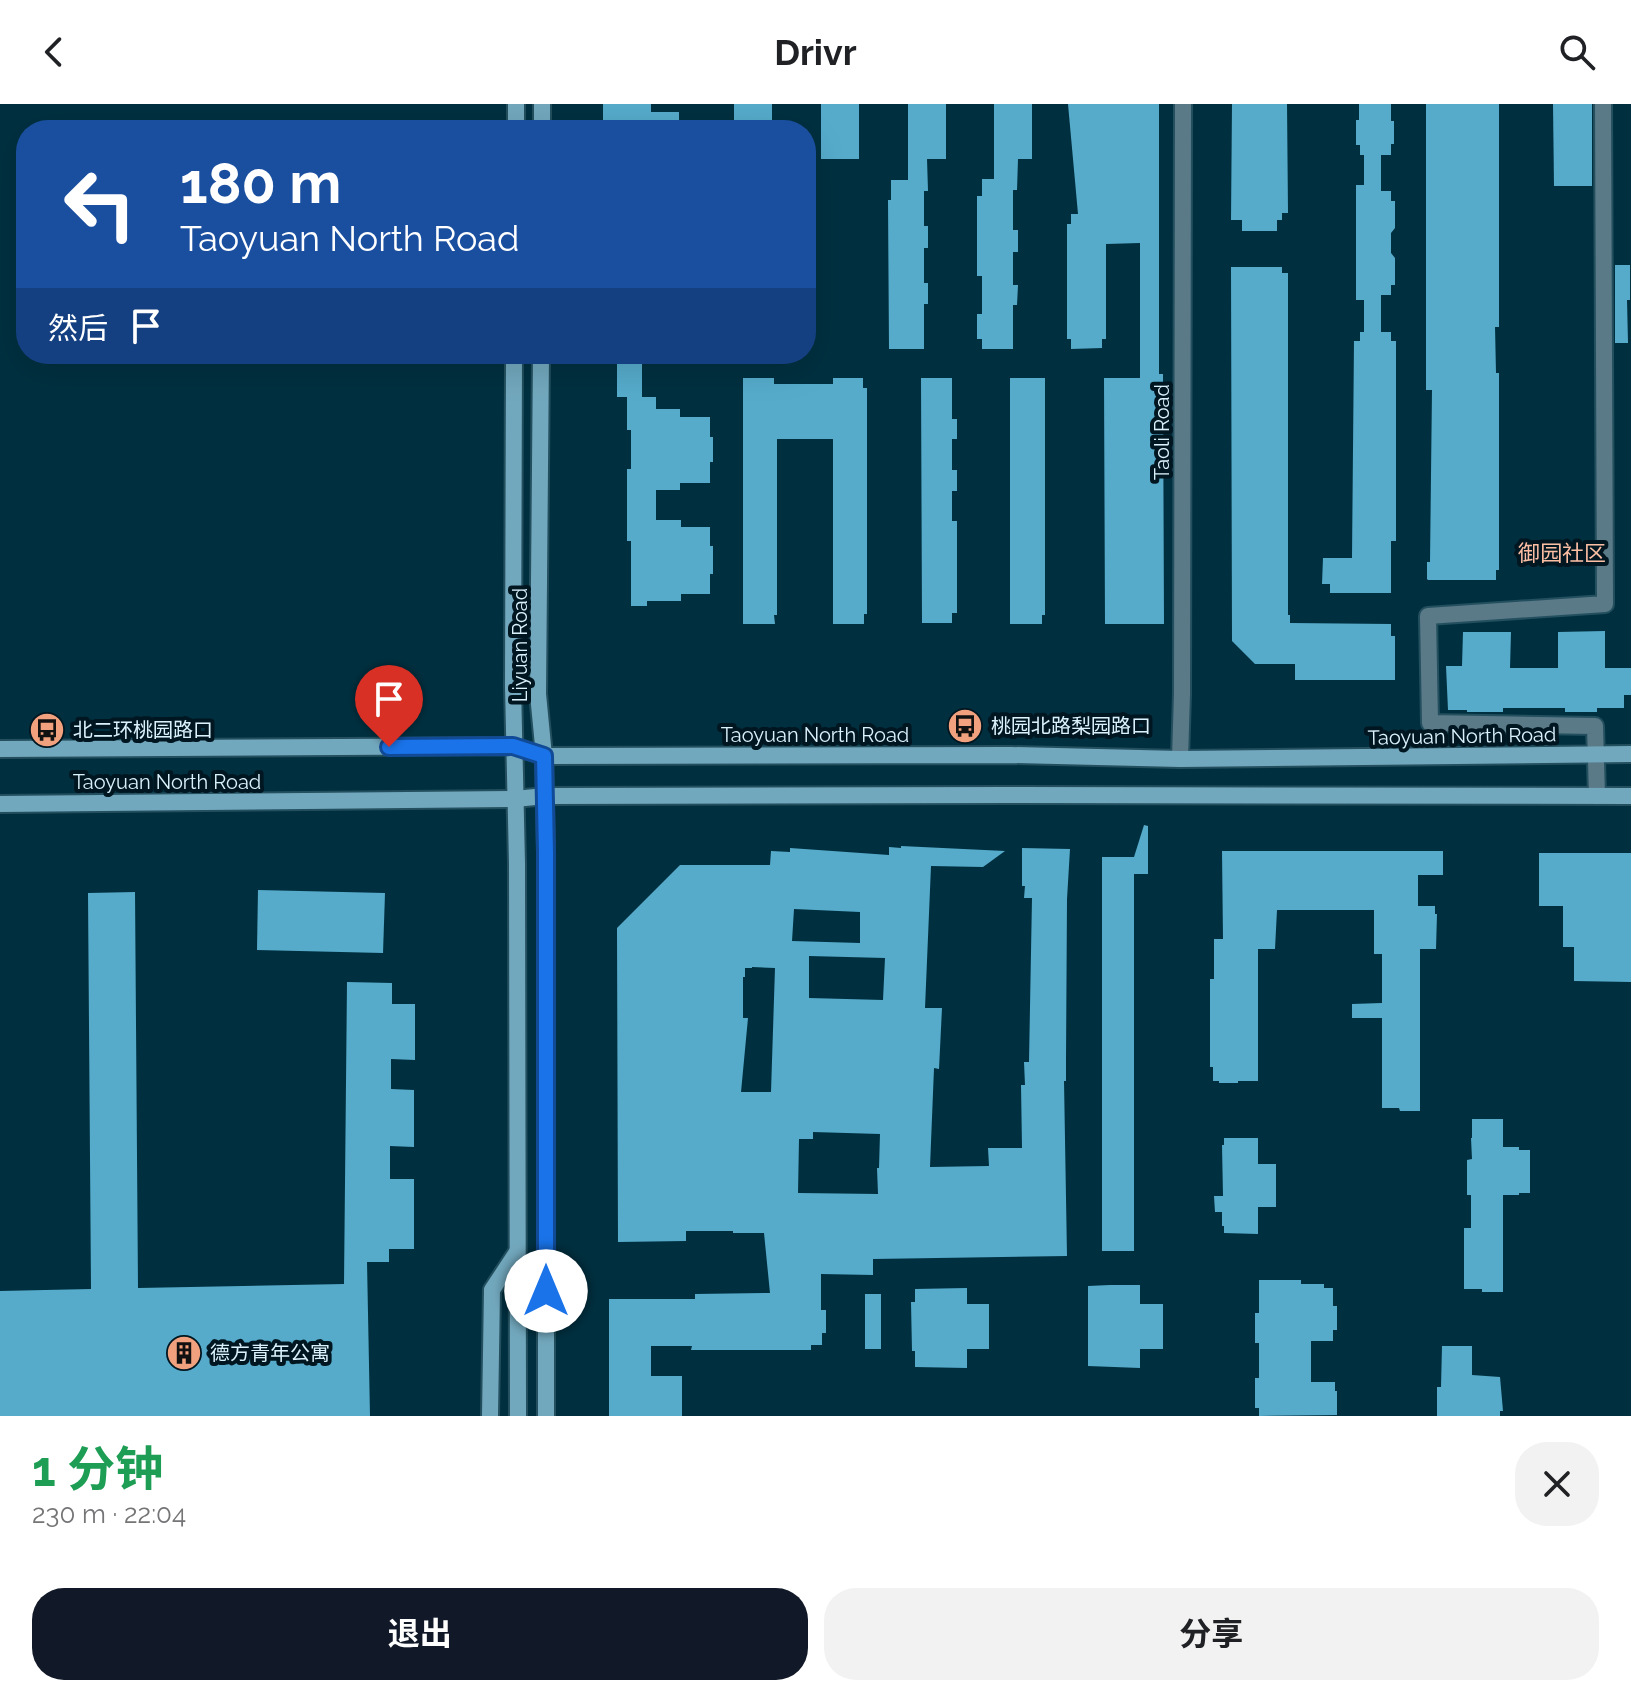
<!DOCTYPE html>
<html lang="zh">
<head>
<meta charset="utf-8">
<style>
  body { margin:0; font-family:Raleway,"Noto Sans SC",sans-serif; background:#f2f2f2; color:#202124; height:100vh; display:flex; flex-direction:column; font-size:30px; white-space:nowrap }
  * { box-sizing:border-box; margin:0 }
  p { font-size:26px; color:#757577 }
  .icon { flex:none; width:44px; height:44px; fill:none; stroke:currentColor; stroke-width:2; stroke-linecap:round; stroke-linejoin:round }
  .map { position:relative; height:1312px; overflow:hidden }
  .details { display:flex; flex-direction:column; background:#fff; flex:1 }
  .details>* { flex:none }
  .banner { position:absolute; left:16px; top:16px; width:800px; height:244px; border-radius:32px; box-shadow:0 8px 32px #0002; background:#1a4fa0; color:#fff; overflow:hidden }
  .pin { position:absolute; display:grid; place-items:center; width:68px; height:68px; color:#fff; margin:-82px -34px; border-radius:50% 50% 50% 0; rotate:-45deg; box-shadow:0 0 8px #0007 }
  .pin .icon { rotate:45deg }
  .me { position:absolute; width:88px; margin:-44px; rotate:0deg; stroke-linejoin:round; filter:drop-shadow(0 0 6px #0008) }
  .turn { display:flex; align-items:center; gap:28px; height:168px; padding:0 32px; font-size:36px }
  .turn .icon { width:104px; height:104px; stroke-width:2.5 }
  .turn b { display:block; font-size:56px; line-height:68px }
  .then { display:flex; align-items:center; height:76px; padding:0 32px; background:#0003; gap:16px; font-size:30px }
  .round { display:grid; place-items:center; flex:none; width:84px; height:84px; border-radius:32px; background:#f2f2f2 }
  .summary { display:flex; align-items:center; justify-content:space-between; height:136px; padding:0 32px }
  h1 { font-size:48px; font-weight:700; line-height:60px; color:#1e9e55 }
  .primary-button { display:flex; gap:16px; margin-top:auto; padding:16px 32px }
  .primary-button a { flex:1; height:92px; border-radius:32px; background:#111827; color:#fff; font-size:32px; font-weight:700; line-height:92px; text-align:center }
  .primary-button a+a { background:#f2f2f2; color:#202124 }
  header { display:flex; justify-content:space-between; align-items:center; height:104px; padding:0 32px; background:#fff; font-size:36px; font-weight:700 }
  .map>svg:first-child { display:block }
  .building { fill:#56abcb; fill-rule:evenodd }
  .lines { fill:none; stroke-linecap:round; stroke-linejoin:round }
  .minor-casing { stroke:#234f5e; stroke-width:20 }
  .tertiary-casing { stroke:#234f5e; stroke-width:20 }
  .secondary-casing { stroke:#234f5e; stroke-width:20 }
  .minor { stroke:#5a7a88; stroke-width:16 }
  .tertiary { stroke:#5a7a88; stroke-width:16 }
  .secondary { stroke:#72a8bd; stroke-width:16 }
  .route-casing { stroke:#114b97; stroke-width:20 }
  .route { stroke:#1a73e8; stroke-width:14 }
  .labels { text-anchor:middle; stroke-width:8; stroke-linejoin:round; paint-order:stroke }
  .street-label { font-size:20px; fill:#daf2fc; stroke:#001620 }
  .poi-label { font-size:20px; fill:#daf2fc; stroke:#001620; text-anchor:start }
  .neighbourhood-label { font-size:22px; fill:#fcbfa4; stroke:#001620 }
</style>
</head>
<body>
<header><svg class="icon" aria-label="back" viewBox="0 0 24 24"><path d="M15 5l-7 7 7 7"/></svg>Drivr<svg class="icon" aria-label="search" viewBox="0 0 24 24"><circle cx="10" cy="10" r="6"/><path d="M15 15l6 6"/></svg></header>
<div class="map">
<svg width="1631" height="1312" viewBox="0 0 1631 1312">
  <rect width="100%" height="100%" fill="#003040"/>
  <!-- building -->
  <g class="building">
    <polygon points="603,0 651,0 651,8 679,8 679,26 603,26"/>
    <rect x="734" y="0" width="38" height="26"/>
    <rect x="821" y="0" width="38" height="55"/>
    <polygon points="908,0 946,0 946,55 927,55 928,87 924,87 924,122 928,122 928,144 924,144 924,179 928,179 928,200 924,200 924,245 889,245 888,96 891,96 891,76 908,76"/>
    <polygon points="994,0 1032,0 1032,55 1018,55 1017,86 1013,86 1013,126 1018,126 1018,148 1013,148 1013,181 1018,181 1017,201 1013,201 1013,245 982,245 982,235 977,235 977,210 982,210 982,172 977,172 977,92 982,92 982,75 994,75"/>
    <polygon points="1068,0 1159,0 1159,270 1163,270 1164,520 1105,520 1104,274 1140,274 1140,139 1106,140 1106,235 1102,235 1102,244 1071,245 1071,235 1067,235 1067,120 1071,120 1071,110 1078,110"/>
    <polygon points="1232,0 1287,0 1288,109 1282,109 1282,116 1277,116 1277,127 1242,127 1242,116 1231,116"/>
    <polygon points="1359,0 1391,0 1391,17 1394,17 1394,40 1391,40 1391,51 1381,51 1381,87 1391,87 1391,97 1395,97 1395,124 1391,129 1391,149 1395,154 1395,181 1391,181 1391,191 1381,191 1381,228 1391,228 1391,237 1396,237 1396,437 1391,437 1391,489 1330,489 1330,480 1322,480 1323,454 1352,454 1354,237 1360,237 1360,228 1364,228 1364,196 1356,196 1356,81 1364,81 1364,51 1360,51 1360,41 1356,41 1356,16 1359,16"/>
    <polygon points="1426,0 1499,0 1499,223 1495,223 1496,269 1499,269 1499,466 1496,466 1496,476 1428,476 1427,475 1427,458 1430,458 1432,286 1426,286"/>
    <polygon points="1553,0 1592,0 1592,82 1554,82"/>
    <polygon points="1615,161 1630,161 1630,196 1627,196 1628,239 1615,239"/>
    <polygon points="1231,163 1282,163 1282,169 1288,169 1288,511 1290,511 1290,519 1391,520 1391,532 1395,532 1395,576 1295,576 1295,560 1255,560 1232,537"/>
    <polygon points="617,250 642,250 642,293 656,293 656,305 680,305 680,313 710,313 710,333 713,333 713,358 710,358 710,379 680,379 680,386 656,386 656,416 681,416 681,423 710,423 710,442 713,442 713,470 710,470 710,490 681,490 681,497 647,497 647,502 631,502 631,437 627,437 627,365 631,365 631,326 627,326 627,293 617,293"/>
    <polygon points="743,274 774,274 774,280 833,280 833,274 863,274 863,284 867,284 867,510 864,510 864,520 833,520 833,335 777,335 777,511 774,511 775,520 743,520"/>
    <polygon points="921,274 952,274 952,315 957,315 957,335 952,335 952,366 957,366 957,387 952,387 952,417 957,417 957,509 952,509 952,519 922,519"/>
    <polygon points="1010,274 1045,274 1045,511 1042,511 1042,520 1010,520"/>
    <polygon points="1605,527 1605,564 1631,564 1631,591 1624,591 1624,604 1597,604 1597,608 1565,608 1565,604 1503,604 1503,608 1467,608 1467,606 1448,606 1446,562 1462,562 1463,528 1511,528 1510,564 1558,564 1558,528"/>
    <polygon points="1144,721 1148,722 1148,770 1134,770 1134,1147 1102,1147 1102,753 1134,753"/>
    <path d="M901 742 1005 747 983 763 931 762 925 904H942L939 965 934 964 930 1063 989 1062 988 1044H1022L1021 981H1025L1024 958H1029L1032 794H1024L1025 782H1022V744L1070 745 1067 795 1066 956V977H1064L1067 1152 873 1155V1171L821 1170V1206H826V1229H822V1241H811V1246H691L692 1242H651V1272H682V1312H609V1195H695V1190L770 1189 764 1129H733V1127H686V1137L618 1138 617 824 680 761H770L771 747 790 748V744L889 751V743L901 744ZM794 805 860 808V839L792 837ZM809 852 885 854 883 896 809 894ZM752 863 775 864 771 988H741L748 914H743V873H745V864H752ZM813 1028 880 1030 879 1064H877L878 1090 798 1089 799 1035H813Z"/>
    <polygon points="1222,747 1443,747 1443,771 1418,771 1418,802 1435,802 1435,810 1437,810 1436,845 1420,845 1420,1007 1400,1007 1399,1004 1382,1004 1382,914 1352,914 1352,900 1382,899 1382,850 1374,850 1374,806 1277,806 1275,845 1258,845 1258,977 1238,977 1238,979 1219,979 1219,977 1213,977 1213,963 1210,963 1210,875 1214,875 1214,835 1223,835"/>
    <polygon points="1539,749 1631,749 1631,878 1574,877 1574,843 1563,843 1563,802 1539,802"/>
    <polygon points="258,786 385,789 383,849 257,846"/>
    <polygon points="135,788 138,1184 344,1180 347,878 392,879 392,900 415,900 415,956 391,955 391,985 414,986 414,1043 390,1042 390,1075 414,1075 414,1145 389,1145 389,1158 367,1158 370,1312 0,1312 0,1187 91,1185 88,789"/>
    <polygon points="1472,1015 1503,1015 1503,1043 1519,1043 1519,1046 1530,1046 1530,1089 1519,1089 1519,1091 1503,1091 1503,1188 1482,1188 1482,1185 1464,1185 1464,1124 1471,1124 1471,1091 1467,1091 1467,1056 1472,1055 1471,1034 1472,1034"/>
    <polygon points="1224,1034 1258,1034 1258,1060 1276,1060 1276,1103 1258,1103 1258,1130 1224,1129 1224,1122 1222,1122 1222,1108 1215,1108 1214,1092 1223,1092 1222,1041 1224,1041"/>
    <polygon points="1259,1176 1301,1176 1301,1180 1324,1180 1324,1184 1333,1184 1333,1202 1337,1202 1337,1226 1333,1226 1333,1237 1311,1237 1311,1278 1335,1278 1335,1287 1337,1287 1337,1311 1259,1312 1259,1304 1255,1304 1255,1274 1259,1274 1259,1239 1255,1239 1255,1209 1259,1209"/>
    <polygon points="1110,1181 1140,1181 1140,1200 1163,1200 1163,1245 1140,1245 1140,1264 1088,1262 1088,1182"/>
    <polygon points="967,1184 967,1200 989,1200 989,1245 967,1245 967,1264 915,1263 915,1247 912,1247 911,1198 915,1198 915,1185"/>
    <rect x="865" y="1190" width="16" height="55"/>
    <polygon points="1442,1242 1472,1242 1472,1271 1500,1273 1503,1307 1500,1307 1500,1312 1437,1312 1437,1283 1441,1283"/>
  </g>
  <g class="lines">
    <!-- minor casing -->
    <g class="minor-casing">
      <polyline id="minor" points="1597,692 1595,622 1430,619 1428,512 1605,500 1603,0"/>
    </g>
    <!-- tertiary casing -->
    <g class="tertiary-casing">
      <polyline id="tertiary" points="1180,655 1182,590 1183,0"/>
    </g>
    <!-- secondary casing -->
    <g class="secondary-casing">
      <g id="secondary">
        <polyline points="516,26 516,0"/>
        <polyline points="542,26 542,0"/>
        <polyline points="514,250 513,582 517,760 518,1312"/>
        <polyline points="541,250 538,590 544,652 546,748 546,1312"/>
        <polyline points="0,645 513,642 544,652 1011,651 1180,655 1631,650"/>
        <polyline points="0,700 515,695 545,692 1010,691 1631,692"/>
        <polyline points="490,1312 492,1186 517,1148"/>
      </g>
    </g>
    <!-- minor -->
    <use href="#minor" class="minor"/>
    <!-- tertiary -->
    <use href="#tertiary" class="tertiary"/>
    <!-- secondary -->
    <use href="#secondary" class="secondary"/>
  </g>
  <g class="lines">
    <!-- route casing -->
    <g class="route-casing">
      <polyline id="route" points="389,643 513,642 544,652 546,748 546,1187"/>
    </g>
    <!-- route -->
    <use href="#route" class="route"/>
  </g>
  <!-- icons -->
  <defs>
    <g id="bus-disc" transform="scale(1.8)"><circle r="9.5" fill="#f1a17d" stroke="#001620"/><path d="M-5-6H5V4H4V6H2V4H-2V6H-4V4H-5ZM-3.5-4V0h7V-4ZM-3.5 1.2v1.5H-2V1.2ZM2 1.2v1.5H3.5V1.2Z" fill="#111"/></g>
    <g id="building-disc" transform="scale(1.8)"><circle r="9.5" fill="#f1a17d" stroke="#001620"/><path d="M-4-6H4V6H1V3H-1V6H-4ZM-2.5-4.3h1.7v1.8h-1.7ZM.8-4.3h1.7v1.8H.8ZM-2.5-1h1.7V.8h-1.7ZM.8-1h1.7V.8H.8Z" fill="#111"/></g>
  </defs>
  <g fill-rule="evenodd">
    <use href="#bus-disc" x="965" y="622"/>
    <use href="#bus-disc" x="47" y="626"/>
    <use href="#building-disc" x="184" y="1249"/>
  </g>
  <g class="labels">
    <!-- street labels -->
    <g class="street-label">
      <text transform="translate(1162 328) rotate(-90)" y="7">Taoli Road</text>
      <text transform="translate(520 541) rotate(-90)" y="7">Liyuan Road</text>
      <text x="815" y="638">Taoyuan North Road</text>
      <text transform="translate(1462 632) rotate(-1)" y="7">Taoyuan North Road</text>
      <text x="167" y="685">Taoyuan North Road</text>
    </g>
    <!-- poi labels -->
    <g class="poi-label">
      <text x="991" y="629">桃园北路梨园路口</text>
      <text x="73" y="633">北二环桃园路口</text>
      <text x="210" y="1256">德方青年公寓</text>
    </g>
    <!-- neighbourhood labels -->
    <g class="neighbourhood-label">
      <text x="1562" y="457">御园社区</text>
    </g>
  </g>
</svg>
<div class="pin" style="left:389px;top:643px;background:#d93025"><svg class="icon" aria-label="arrive" viewBox="0 0 24 24"><path d="M6 21V4h12l-3 4 3 4H6"/></svg></div>
<svg class="me" style="left:546px;top:1187px" viewBox="-20 -20 40 40"><circle r="19" fill="#fff"/><path d="M0-13L10 11 0 6-10 11z" fill="#1a73e8"/></svg>
<div class="banner">
<div class="turn"><svg class="icon" aria-label="left" viewBox="0 0 24 24"><path d="M17 20v-9H6M10 6l-5 5 5 5"/></svg><div><b>180 m</b>Taoyuan North Road</div></div>
<div class="then">然后<svg class="icon" aria-label="arrive" viewBox="0 0 24 24"><path d="M6 21V4h12l-3 4 3 4H6"/></svg></div>
</div>
</div>
<section class="details">
<div class="summary"><div><h1>1 分钟</h1><p>230 m · 22:04</p></div><a class="round"><svg class="icon" aria-label="close" viewBox="0 0 24 24"><path d="M6 6l12 12M18 6L6 18"/></svg></a></div>
<div class="primary-button"><a>退出</a><a>分享</a></div>
</section>
</body>
</html>
